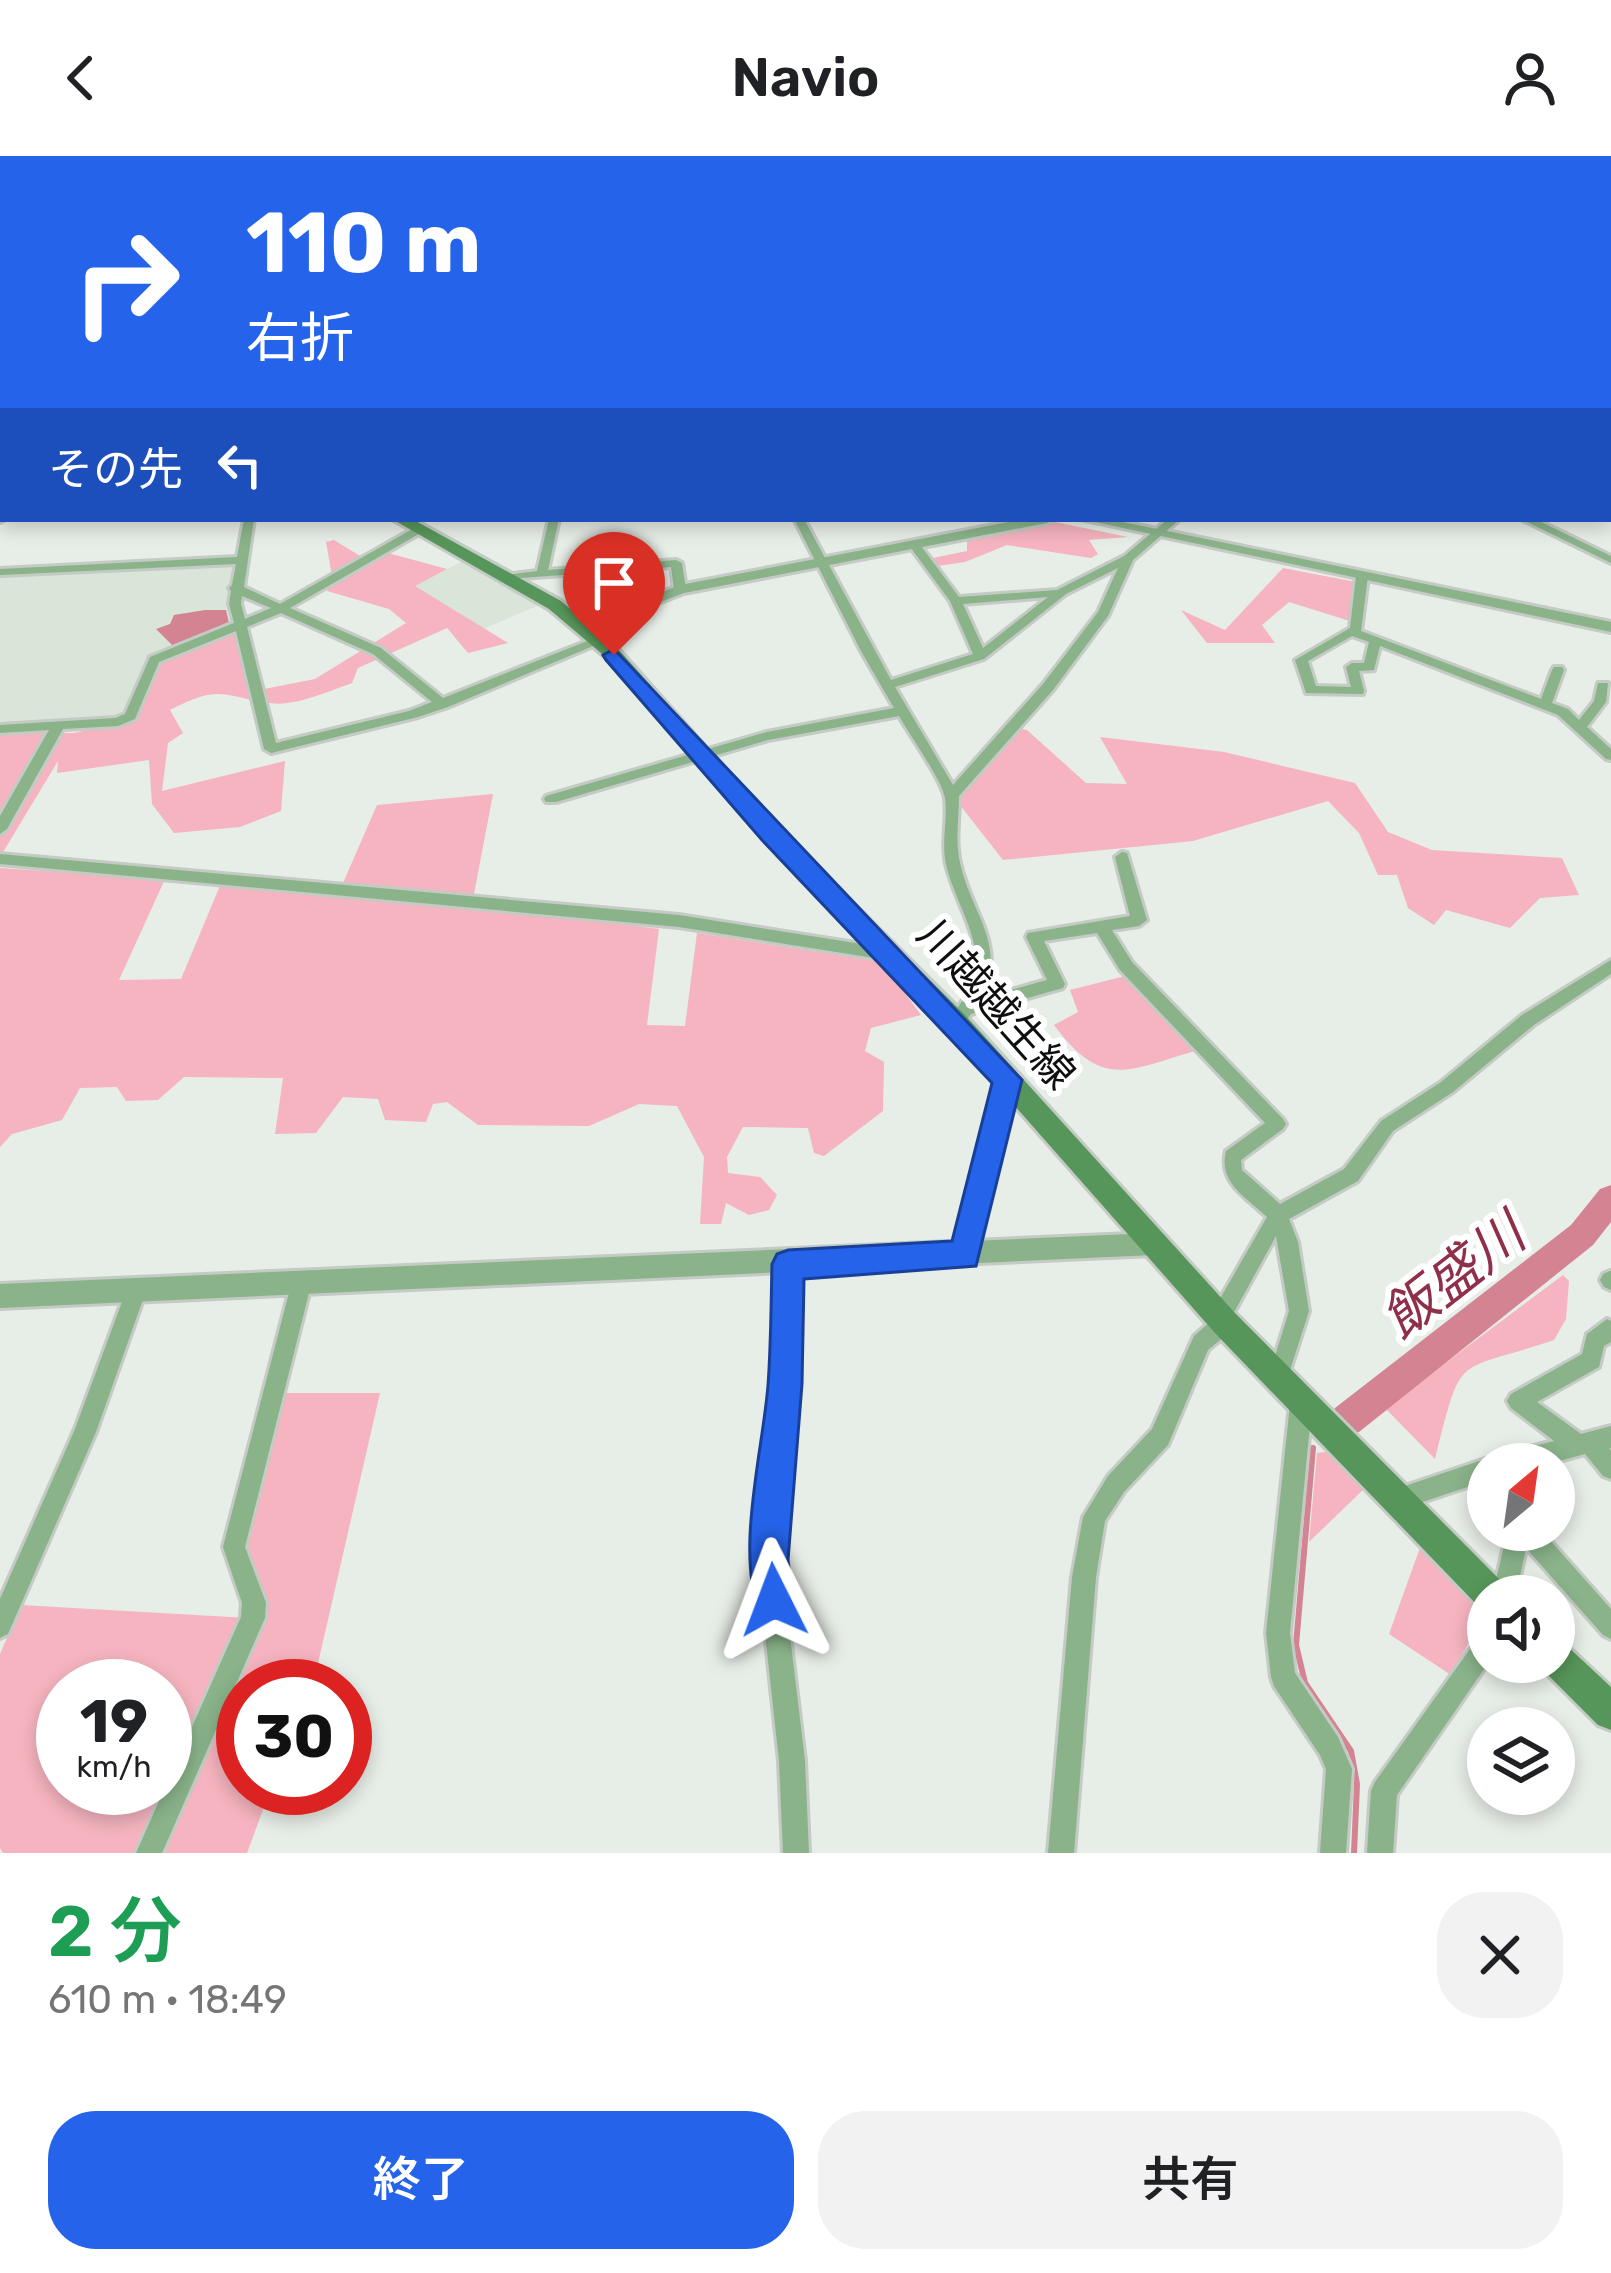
<!DOCTYPE html>
<html lang="ja">
<head>
<meta charset="utf-8">
<style>
  body { margin:0; font-family:Rubik,"Noto Sans JP",sans-serif; background:#f2f2f2; color:#202124; height:100vh; display:flex; flex-direction:column; font-size:45px; white-space:nowrap }
  * { box-sizing:border-box; margin:0 }
  p { font-size:39px; color:#757577 }
  .icon { flex:none; width:66px; height:66px; fill:none; stroke:currentColor; stroke-width:2; stroke-linecap:round; stroke-linejoin:round }
  .map { position:relative; height:1697px; overflow:hidden }
  .sheet { display:flex; flex-direction:column; background:#fff; flex:1 }
  .sheet>* { flex:none }
  .guide { position:absolute; left:0px; top:0px; width:1611px; height:366px; box-shadow:0 6px 18px #0003; background:#2563eb; color:#fff; overflow:hidden }
  .needle { width:78px; rotate:29deg }
  .fabs { position:absolute; left:1467px; top:1287px; display:grid; gap:24px }
  .fabs a { display:grid; place-items:center; width:108px; height:108px; border-radius:50%; background:#fff; box-shadow:0 6px 18px #0003; font-size:60px }
  .speed { position:absolute; left:36px; top:1503px; display:flex; gap:24px; font-size:60px; font-weight:700; text-align:center }
  .speed>* { display:grid; place-content:center; width:156px; height:156px; border-radius:50%; background:#fff; box-shadow:0 6px 18px #0003; line-height:1 }
  .speed small { font-size:30px; font-weight:400 }
  .speed .limit { border:18px solid #d22; background:#fff; color:#111 }
  .pin { position:absolute; display:grid; place-items:center; width:102px; height:102px; color:#fff; margin:-123px -51px; border-radius:50% 50% 50% 0; rotate:-45deg; box-shadow:0 0 12px #0007 }
  .pin .icon { rotate:45deg }
  .me { position:absolute; width:132px; margin:-66px; rotate:357deg; stroke-linejoin:round; filter:drop-shadow(0 0 9px #0008) }
  .turn { display:flex; align-items:center; gap:42px; height:252px; padding:0 48px; font-size:54px }
  .turn .icon { width:156px; height:156px; stroke-width:2.5 }
  .turn b { display:block; font-size:84px; line-height:102px }
  .then { display:flex; align-items:center; height:114px; padding:0 48px; background:#0003; gap:24px; font-size:45px }
  .round { display:grid; place-items:center; flex:none; width:126px; height:126px; border-radius:48px; background:#f2f2f2 }
  .overview { display:flex; align-items:center; justify-content:space-between; height:204px; padding:0 48px }
  h1 { font-size:72px; font-weight:600; line-height:90px; color:#1e9e55 }
  .button { display:flex; gap:24px; margin-top:auto; padding:24px 48px }
  .button a { flex:1; height:138px; border-radius:48px; background:#2563eb; color:#fff; font-size:48px; font-weight:600; line-height:138px; text-align:center }
  .button a+a { background:#f2f2f2; color:#202124 }
  header { display:flex; justify-content:space-between; align-items:center; height:156px; padding:0 48px; background:#fff; font-size:54px; font-weight:600 }
  .map>svg:first-child { display:block }
  .built { fill:#d8e5d8 }
  .green { fill:#f5b4bf; fill-rule:evenodd }
  .water { fill:#d48393 }
  .lines { fill:none; stroke-linecap:round; stroke-linejoin:round }
  .stream { stroke:#d48393; stroke-width:6 }
  .river { fill:#d48393; fill-rule:evenodd }
  .minor-casing { stroke:#c4cac4; stroke-width:6 }
  .tertiary-casing { stroke:#c4cac4; stroke-width:6 }
  .secondary-casing { stroke:#c4cac4; stroke-width:6 }
  .primary-casing { stroke:#c4cac4; stroke-width:6 }
  .minor { fill:#8ab38a; fill-rule:evenodd }
  .tertiary { fill:#8ab38a; fill-rule:evenodd }
  .secondary { fill:#57965a; fill-rule:evenodd }
  .primary { fill:#2c8035; fill-rule:evenodd }
  .route { fill:#2563eb; stroke:#184099; stroke-width:3 }
  .labels { text-anchor:middle; stroke-width:12; stroke-linejoin:round; paint-order:stroke }
  .street-label { font-size:42px; fill:#0e100e; stroke:#fff }
  .near-water-label { font-size:54px; font-style:italic; fill:#902f4a; stroke:#fff }
</style>
</head>
<body>
<header><svg class="icon" aria-label="back" viewBox="0 0 24 24"><path d="M15 5l-7 7 7 7"/></svg>Navio<svg class="icon" aria-label="person" viewBox="0 0 24 24"><circle cx="12" cy="8" r="4"/><path d="M4 21q1-7 8-7t8 7"/></svg></header>
<div class="map">
<svg width="1611" height="1697" viewBox="0 0 1611 1697">
  <rect width="100%" height="100%" fill="#e7ede7"/>
  <!-- built -->
  <g class="built">
    <polygon points="469,402 544,447 483,473 414,430"/>
    <polygon points="240,404 240,468 130,560 118,566 0,571 0,416"/>
  </g>
  <!-- green -->
  <g class="green">
    <polygon points="1055,366 1128,381 1089,384 1098,398 1091,402 1007,389 965,406 937,410 933,402 967,395 967,381"/>
    <path d="M334 384 370 406 388 397 447 413 415 430 508 487 468 497 447 472 358 512 352 527C329 535 294 551 270 547 220 540 221 528 170 554L183 577 168 587 162 635 285 605 281 655 240 671 174 677 152 648 149 604 57 617 58 605 0 701V577H74L134 564 154 504 234 473 249 536 315 523 406 467 389 453 327 435 333 426 326 386Z"/>
    <polygon points="1283,412 1356,426 1353,466 1289,446 1262,469 1275,487 1207,487 1181,454 1225,474"/>
    <polygon points="1014,571 1027,574 1086,627 1127,628 1100,581 1224,596 1355,627 1388,676 1432,694 1562,702 1579,739 1540,742 1510,772 1446,754 1434,769 1408,752 1397,719 1378,719 1359,677 1328,645 1193,685 1003,704 952,639"/>
    <polygon points="493,638 472,748 659,773 647,869 685,870 697,777 882,806 921,859 871,872 865,895 884,906 883,955 824,1000 814,997 808,972 743,971 727,1001 728,1017 760,1021 777,1039 769,1054 749,1059 726,1047 721,1068 700,1068 704,1001 677,950 639,948 589,970 478,969 447,946 433,948 426,966 385,964 378,943 343,941 316,977 275,978 283,922 184,921 158,944 126,945 117,931 80,932 62,964 12,978 0,991 0,712 165,723 119,824 181,823 222,725 343,727 377,649"/>
    <path d="M1129 819 1199 894C1129 913 1104 936 1054 869L1078 856 1070 834Z"/>
    <path d="M1563 1119 1569 1125 1566 1163 1554 1184C1453 1218 1463 1193 1435 1303L1385 1252Z"/>
    <polygon points="275,1237 380,1237 316,1516 310,1530 243,1530 243,1632 271,1632 247,1697 149,1697 253,1462 234,1391"/>
    <polygon points="1325,1296 1367,1330 1309,1386 1317,1297"/>
    <polygon points="1421,1389 1488,1452 1451,1519 1389,1478"/>
    <path d="M21 1449 248 1462 139 1697H3L0 1692V1498ZM63 1530H165V1632H63Z"/>
  </g>
  <!-- water -->
  <polygon class="water" points="205,454 226,454 229,467 174,491 156,473 170,468 174,459"/>
  <g class="lines">
    <!-- stream -->
    <polyline class="stream" points="1313,1292 1296,1489 1305,1527 1351,1595 1357,1628 1354,1697"/>
    <!-- river -->
    <polygon class="river" points="1611,1029 1611,1066 1593,1089 1359,1276 1347,1281 1335,1276 1330,1264 1335,1252 1571,1069 1600,1033"/>
    <!-- minor casing -->
    <g class="minor-casing">
      <g id="minor">
        <polygon points="0,0 4,0 0,3"/>
        <path d="M96 0H215C190 7 121 6 96 0Z"/>
        <polygon points="320,0 328,0 330,2 324,3"/>
        <polygon points="558,0 564,0 563,3 557,3"/>
        <polygon points="715,0 721,0 723,3 717,3"/>
        <polygon points="922,0 928,0 930,3 924,3"/>
        <polygon points="969,0 973,3 966,3"/>
        <polygon points="1095,0 1101,0 1103,3 1097,3"/>
        <polygon points="1192,0 1199,0 1201,3 1194,3"/>
        <polygon points="1311,0 1317,0 1319,3 1313,3"/>
        <polygon points="1414,0 1420,0 1421,3 1415,3"/>
        <polygon points="1608,18 1611,19 1611,23 1608,23"/>
        <polygon points="3,24 3,28 0,29 0,25"/>
        <rect x="1608" y="33" width="3" height="4"/>
        <rect x="0" y="48" width="3" height="4"/>
        <rect x="1608" y="63" width="3" height="4"/>
        <polygon points="1611,75 1611,79 1608,80 1608,76"/>
        <polygon points="3,77 3,81 0,82 0,78"/>
        <rect x="1608" y="94" width="3" height="5"/>
        <rect x="1608" y="119" width="3" height="5"/>
        <rect x="1608" y="134" width="3" height="5"/>
        <rect x="0" y="135" width="3" height="4"/>
        <polygon points="1,152 3,152 3,158 0,157"/>
        <polygon points="1608,160 1611,161 1611,167 1608,166"/>
        <polygon points="3,185 3,191 0,192 0,186"/>
        <rect x="1608" y="201" width="3" height="6"/>
        <rect x="0" y="246" width="3" height="6"/>
        <polygon points="3,290 3,296 0,297 0,291"/>
        <rect x="1608" y="340" width="3" height="6"/>
        <polygon points="3,357 3,363 6,363 0,366 0,358"/>
        <path d="M244 363H254L244 431 280 448 416 371H424V375L290 452 381 492 443 542 595 482 599 481 605 485 448 551 418 561 271 597 264 593 236 475 159 506 135 563 118 570 63 573 7 673 0 678V660L49 574 0 577V569L115 562 125 558 150 501 234 467 229 448 231 435 229 432 232 429 236 408 0 419V413L237 401ZM242 440 271 452 245 463 241 448ZM281 457 373 498 432 546 409 555 276 587 247 471Z"/>
        <polygon points="549,363 559,363 548,414 676,404 682,407 686,433 680,436 674,433 671,411 507,423 507,419 537,415"/>
        <path d="M794 363H804L891 524 973 498 950 445 908 388 910 386H918L959 441 1057 434 1124 400 1168 363H1180L1133 404 1108 460 1053 534 959 640C959 662 955 685 960 707 972 760 1007 787 982 842L1047 824 1026 781 1028 777 1130 760 1115 701 1122 696 1127 697 1147 764 1139 770 1112 774 1132 806 1283 963 1286 968 1283 973 1241 1004 1242 1014 1280 1048 1344 1013 1381 965 1441 926 1522 859 1611 804V818L1534 869 1453 936 1393 975 1358 1025 1289 1063 1298 1086 1309 1155 1285 1230 1278 1233 1271 1230 1268 1223 1289 1155 1276 1080 1232 1160 1235 1167 1232 1174 1208 1194 1168 1289 1124 1336 1105 1365 1096 1421 1074 1697H1048L1072 1421 1083 1361 1108 1320 1152 1273 1194 1180 1211 1165 1213 1155 1267 1061C1246 1041 1218 1027 1226 995L1265 967 1120 814 1097 777 1044 785 1065 828 1063 832 971 858 962 871H950L948 866C960 847 976 831 976 808 977 774 953 741 946 708 941 686 948 664 945 642 942 624 909 578 899 560L768 584 556 646H546L544 643 546 640 767 576 894 552 861 495ZM1118 412 1098 456 1043 528 953 629 895 531 984 503 1066 438ZM1048 441 983 492 963 448Z"/>
        <polygon points="1521,363 1535,363 1611,400 1611,407"/>
        <path d="M1362 417 1368 420 1361 475 1541 543 1552 514 1554 511H1562L1564 514 1552 547 1568 553 1579 564 1594 545 1598 527H1608L1606 546 1587 571 1611 593V604L1606 603 1558 559 1380 490 1374 514 1359 515 1364 535 1363 538 1306 537 1295 504 1350 472 1356 420ZM1352 480 1369 486 1364 507H1352L1346 511 1351 531 1316 530 1308 505Z"/>
        <polygon points="0,698 679,759 893,793 901,799 893,805 679,771 0,708"/>
        <polygon points="1007,917 1013,919 1016,924 975,1099 972,1105 965,1108 958,1105 955,1099 998,924 1001,919"/>
        <polygon points="789,1100 796,1103 799,1109 795,1228 781,1404 805,1605 809,1697 783,1697 779,1605 757,1404 775,1228 779,1109 782,1103"/>
        <polygon points="1610,1115 1611,1115 1611,1134 1604,1131 1600,1124 1603,1118"/>
        <polygon points="301,1120 308,1122 311,1129 245,1391 266,1447 265,1462 162,1697 136,1697 241,1461 242,1447 223,1391 291,1129 294,1122"/>
        <polygon points="136,1126 143,1128 146,1135 96,1276 8,1478 0,1482 0,1443 75,1273 126,1135 129,1128"/>
        <polygon points="1607,1163 1611,1165 1611,1186 1604,1190 1599,1211 1537,1246 1581,1278 1611,1270 1611,1292 1609,1292 1611,1295 1611,1323 1603,1320 1585,1298 1548,1308 1488,1308 1488,1324 1396,1355 1388,1352 1385,1344 1388,1336 1396,1333 1488,1302 1495,1305 1497,1300 1505,1297 1554,1285 1511,1252 1507,1245 1511,1238 1582,1198 1587,1178"/>
        <polygon points="1301,1237 1308,1241 1312,1248 1290,1477 1295,1517 1338,1581 1352,1613 1346,1697 1320,1697 1326,1613 1320,1599 1274,1530 1271,1521 1266,1477 1290,1248 1294,1241"/>
        <polygon points="1508,1374 1541,1374 1611,1453 1611,1483 1603,1479 1526,1392 1516,1440 1492,1440"/>
        <polygon points="1488,1475 1489,1506 1397,1639 1393,1697 1367,1697 1371,1635 1375,1626 1480,1479"/>
      </g>
    </g>
    <!-- tertiary casing -->
    <g class="tertiary-casing">
      <g id="tertiary">
        <polygon points="1611,155 1611,161 1608,162 1608,156"/>
        <polygon points="3,342 3,350 0,351 0,343"/>
        <polygon points="1025,363 1054,363 1047,367 684,437 588,474 575,471 680,429"/>
        <polygon points="1081,363 1108,363 1611,466 1611,476"/>
        <polygon points="1153,1077 1162,1080 1165,1088 1162,1096 1153,1099 0,1152 0,1128"/>
      </g>
    </g>
    <!-- secondary casing -->
    <g class="secondary-casing">
      <g id="secondary">
        <polygon points="0,201 3,202 3,211 0,210"/>
        <polygon points="392,363 412,363 561,445 620,495 778,673 965,859 1235,1157 1504,1428 1509,1440 1488,1440 1488,1455 1480,1452 1215,1177 947,873 764,683 608,503 549,453"/>
        <polygon points="1554,1483 1566,1489 1611,1531 1611,1574 1598,1569 1542,1513 1538,1506 1554,1506"/>
      </g>
    </g>
    <!-- primary casing -->
    <g class="primary-casing">
      <g id="primary">
        <polygon points="1465,0 1575,0 1571,3"/>
        <rect x="0" y="92" width="3" height="8"/>
      </g>
    </g>
    <!-- minor -->
    <use href="#minor" class="minor"/>
    <!-- tertiary -->
    <use href="#tertiary" class="tertiary"/>
    <!-- secondary -->
    <use href="#secondary" class="secondary"/>
    <!-- primary -->
    <use href="#primary" class="primary"/>
  </g>
  <!-- route -->
  <path class="route" d="M614 493 1022 924 976 1110 804 1123 802 1228 788 1404 793 1444 787 1457 774 1463 760 1457C735 1396 763 1294 768 1229 771 1189 771 1148 772 1108L777 1098 788 1094 952 1085 992 927 762 684 606 504 603 499Z"/>
  <g class="labels">
    <!-- street labels -->
    <g class="street-label">
      <text transform="translate(997 848) rotate(48)" y="15">川越越生線</text>
    </g>
    <!-- near-water labels -->
    <g class="near-water-label">
      <text transform="translate(1453 1120) rotate(-38)" y="19">飯盛川</text>
    </g>
  </g>
</svg>
<div class="fabs">
<a><svg class="needle" viewBox="-14 -14 28 28"><path d="M0-13l5 13h-10z" fill="#e53935"/><path d="M0 13l5-13h-10z" fill="#757577"/></svg></a>
<a><svg class="icon" aria-label="sound" viewBox="0 0 24 24"><path d="M4 9h4l5-4v14l-5-4H4zM17 9q2 3 0 6"/></svg></a>
<a><svg class="icon" aria-label="layers" viewBox="0 0 24 24"><path d="M12 4l9 5-9 5-9-5zM3 14l9 5 9-5"/></svg></a>
</div>
<div class="speed"><div>19<small>km/h</small></div><div class="limit">30</div></div>
<div class="pin" style="left:614px;top:499px;background:#d93025"><svg class="icon" aria-label="arrive" viewBox="0 0 24 24"><path d="M6 21V4h12l-3 4 3 4H6"/></svg></div>
<svg class="me" style="left:774px;top:1444px" viewBox="-20 -20 40 40"><path d="M0-17L14 15 0 8-14 15z" fill="#2563eb" stroke="#fff" stroke-width="4"/></svg>
<div class="guide">
<div class="turn"><svg class="icon" aria-label="right" viewBox="0 0 24 24"><path d="M7 20v-9h11M14 6l5 5-5 5"/></svg><div><b>110 m</b>右折</div></div>
<div class="then">その先<svg class="icon" aria-label="left" viewBox="0 0 24 24"><path d="M17 20v-9H6M10 6l-5 5 5 5"/></svg></div>
</div>
</div>
<section class="sheet">
<div class="overview"><div><h1>2 分</h1><p>610 m · 18:49</p></div><a class="round"><svg class="icon" aria-label="close" viewBox="0 0 24 24"><path d="M6 6l12 12M18 6L6 18"/></svg></a></div>
<div class="button"><a>終了</a><a>共有</a></div>
</section>
</body>
</html>
